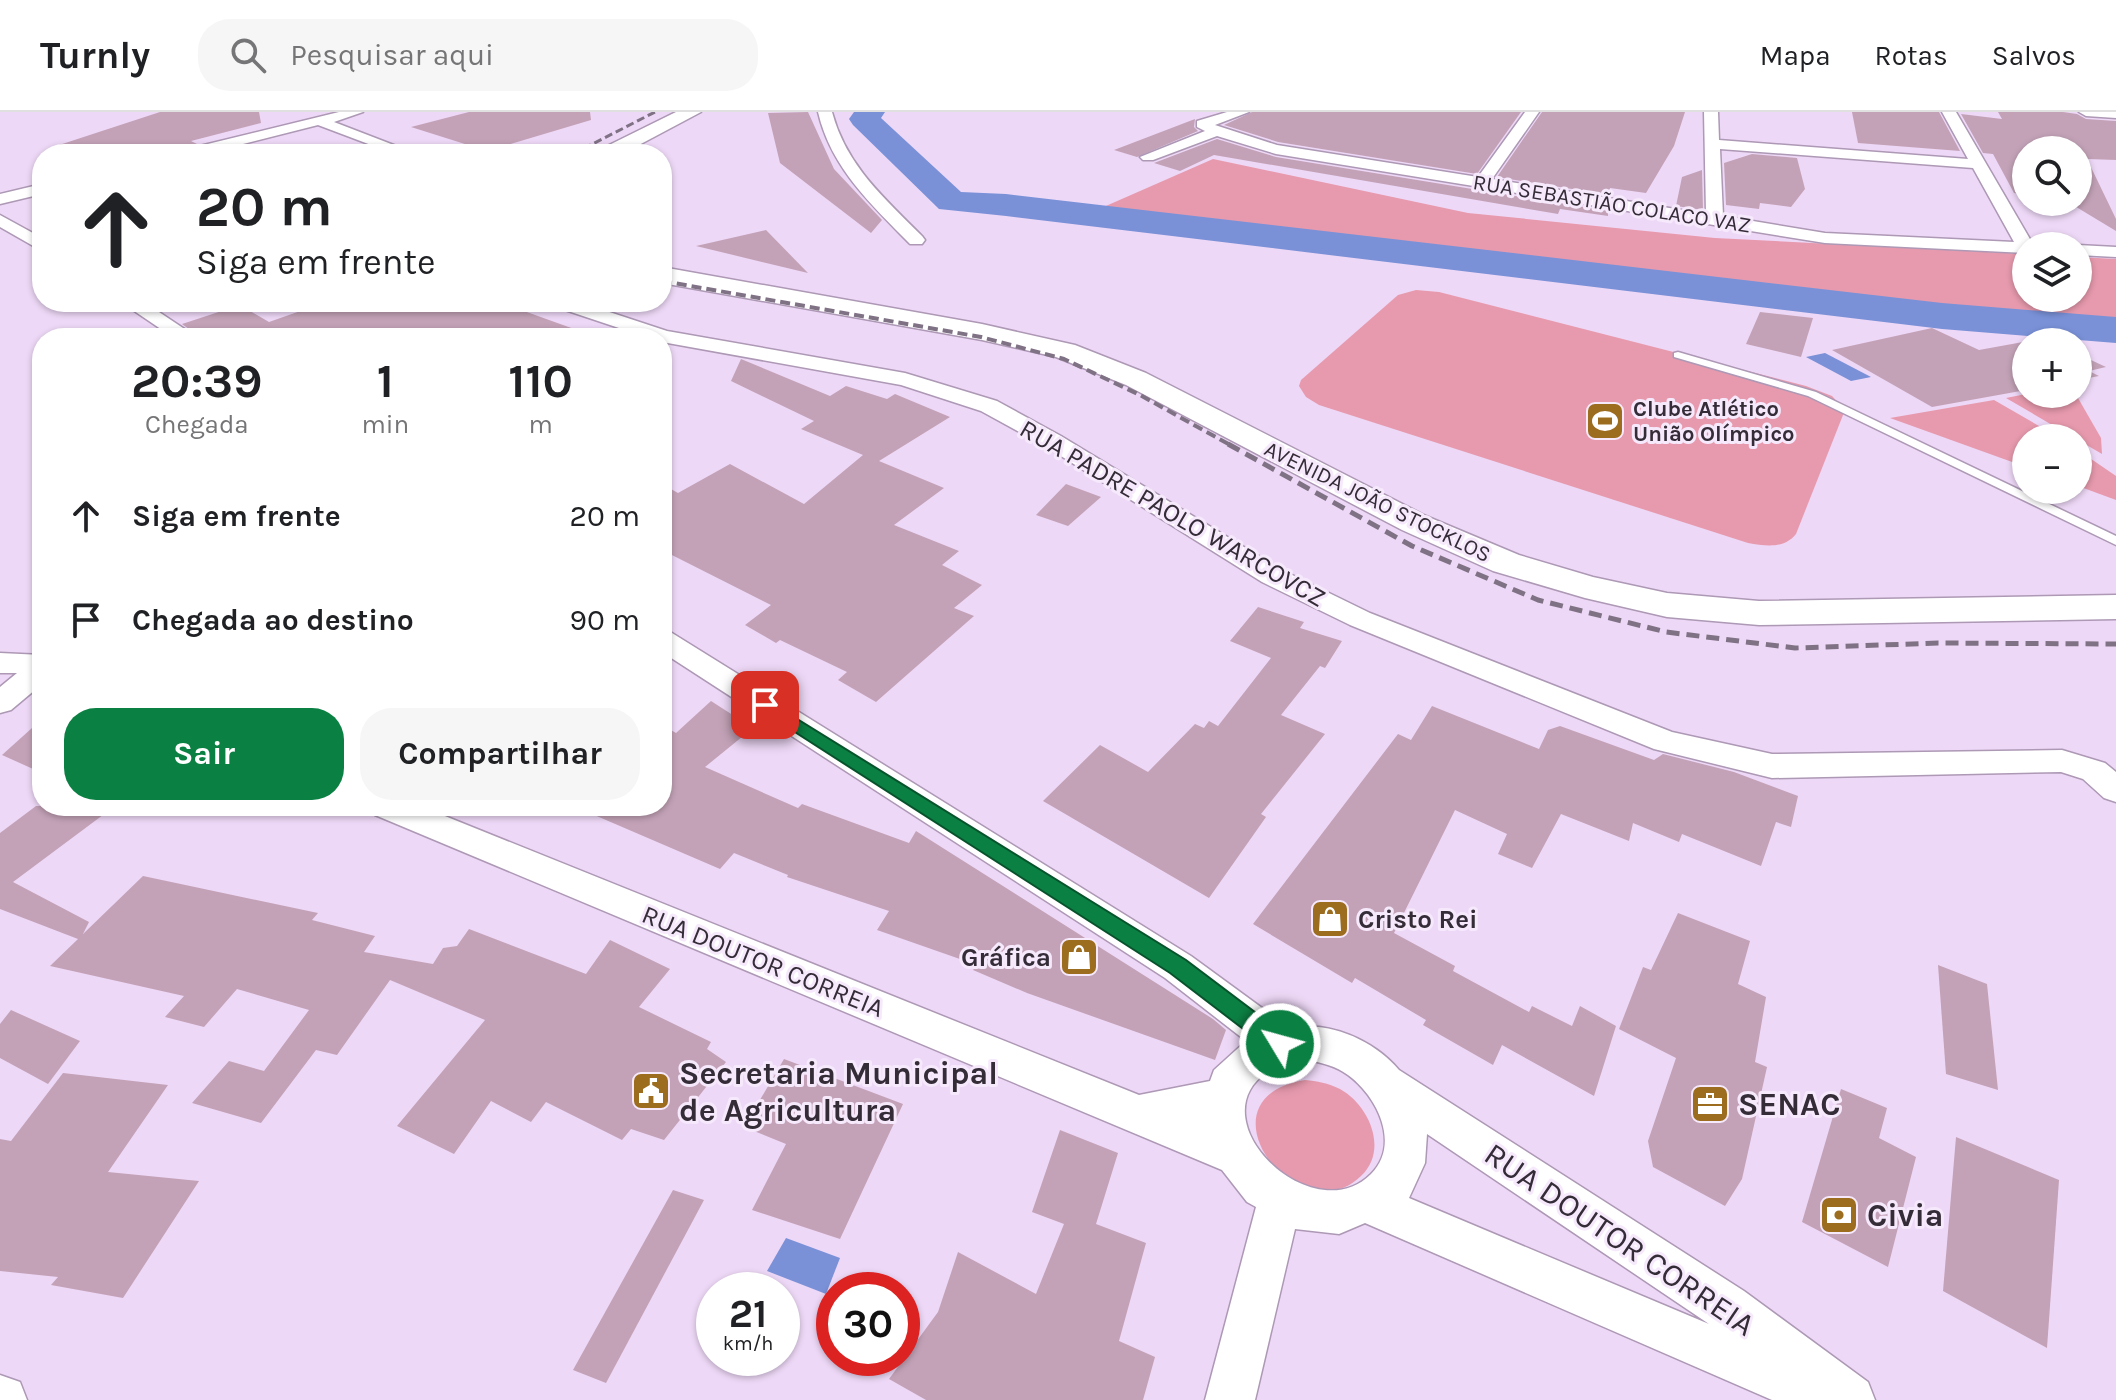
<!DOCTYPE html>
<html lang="pt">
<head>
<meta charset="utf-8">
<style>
  body { margin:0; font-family:Karla,sans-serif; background:#f6f6f6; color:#202124; height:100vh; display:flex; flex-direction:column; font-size:30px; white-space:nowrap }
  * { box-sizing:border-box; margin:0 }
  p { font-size:26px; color:#757577 }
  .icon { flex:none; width:44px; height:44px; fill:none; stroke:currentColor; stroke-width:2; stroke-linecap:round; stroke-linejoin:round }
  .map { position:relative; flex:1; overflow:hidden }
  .details { position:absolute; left:32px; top:216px; width:640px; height:488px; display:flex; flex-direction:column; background:#fff; border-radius:32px; box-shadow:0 2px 6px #0004 }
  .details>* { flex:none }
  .banner { position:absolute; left:32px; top:32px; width:640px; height:168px; border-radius:32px; box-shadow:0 2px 6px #0004; background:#fff; color:#202124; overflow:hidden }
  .buttons { position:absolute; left:2012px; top:24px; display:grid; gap:16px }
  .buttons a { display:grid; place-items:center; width:80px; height:80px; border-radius:50%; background:#fff; box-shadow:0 2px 6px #0004; font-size:40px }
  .speed { position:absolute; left:696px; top:1160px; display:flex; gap:16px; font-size:40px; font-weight:700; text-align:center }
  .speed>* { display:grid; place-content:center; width:104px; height:104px; border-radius:50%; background:#fff; box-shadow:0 2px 6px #0004; line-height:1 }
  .speed small { font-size:20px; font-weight:400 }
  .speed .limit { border:12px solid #d22; background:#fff; color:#111 }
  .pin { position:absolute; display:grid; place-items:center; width:68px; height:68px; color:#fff; margin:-34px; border-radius:16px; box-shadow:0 4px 12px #0006 }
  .me { position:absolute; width:88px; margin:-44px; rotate:307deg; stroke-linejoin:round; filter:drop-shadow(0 0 6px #0008) }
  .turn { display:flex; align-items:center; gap:28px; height:168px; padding:0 32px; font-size:36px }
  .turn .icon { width:104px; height:104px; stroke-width:2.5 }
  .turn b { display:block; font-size:56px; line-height:68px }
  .eta { display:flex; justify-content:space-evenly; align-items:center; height:136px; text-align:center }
  .eta b { font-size:48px; font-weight:700; line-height:56px }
  .cta { display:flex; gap:16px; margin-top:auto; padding:16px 32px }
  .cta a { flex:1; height:92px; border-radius:32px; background:#0b8043; color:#fff; font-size:32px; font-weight:700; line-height:92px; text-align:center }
  .cta a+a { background:#f6f6f6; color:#202124 }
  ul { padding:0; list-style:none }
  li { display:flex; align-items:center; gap:24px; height:104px; padding:0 32px }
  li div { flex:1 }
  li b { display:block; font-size:30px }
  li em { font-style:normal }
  header { display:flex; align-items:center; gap:48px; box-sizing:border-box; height:112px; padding:0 40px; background:#fff; border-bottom:2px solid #e0e0e0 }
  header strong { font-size:38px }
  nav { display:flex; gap:44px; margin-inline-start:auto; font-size:28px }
  .search { width:560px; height:72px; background:#f6f6f6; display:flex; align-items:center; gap:20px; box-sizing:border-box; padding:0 28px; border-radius:32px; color:#757577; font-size:30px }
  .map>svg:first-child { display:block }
  .green { fill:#e79aad }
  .water { fill:#7a91d8 }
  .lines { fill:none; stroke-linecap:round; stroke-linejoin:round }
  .river { fill:#7a91d8; fill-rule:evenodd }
  .building { fill:#c3a2b7 }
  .lane-casing { stroke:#ad98b5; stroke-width:3 }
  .street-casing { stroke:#ad98b5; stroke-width:3 }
  .secondary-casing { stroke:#ad98b5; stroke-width:3 }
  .lane { fill:#fff; fill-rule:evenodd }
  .street { fill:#fff; fill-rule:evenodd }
  .secondary { fill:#fff; fill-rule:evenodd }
  .rail-far2 { stroke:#807285; stroke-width:3; stroke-dasharray:8 4; stroke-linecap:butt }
  .rail-far1 { stroke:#807285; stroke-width:4; stroke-dasharray:10 5; stroke-linecap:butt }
  .rail { stroke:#807285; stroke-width:5; stroke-dasharray:13 7; stroke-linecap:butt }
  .route { fill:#0b8043; stroke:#07532c; stroke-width:2 }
  .labels { text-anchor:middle; stroke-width:6; stroke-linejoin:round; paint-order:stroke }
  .far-street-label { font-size:22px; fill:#342c37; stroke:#f6e9fc }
  .far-poi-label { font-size:22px; font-weight:bold; fill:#342c37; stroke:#f6e9fc; text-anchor:start }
  .street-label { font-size:26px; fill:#342c37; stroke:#f6e9fc }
  .poi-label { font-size:26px; font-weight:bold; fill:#342c37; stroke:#f6e9fc; text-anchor:start }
  .near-poi-label { font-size:32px; font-weight:bold; fill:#342c37; stroke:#f6e9fc; text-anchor:start }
  .near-street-label { font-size:32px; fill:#342c37; stroke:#f6e9fc }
</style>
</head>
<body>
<header>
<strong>Turnly</strong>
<div class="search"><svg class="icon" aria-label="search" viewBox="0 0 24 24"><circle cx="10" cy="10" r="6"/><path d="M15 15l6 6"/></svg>Pesquisar aqui</div>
<nav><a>Mapa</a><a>Rotas</a><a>Salvos</a></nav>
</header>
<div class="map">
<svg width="2116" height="1288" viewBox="0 0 2116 1288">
  <rect width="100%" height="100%" fill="#eed8f7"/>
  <!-- green -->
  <g class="green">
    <polygon points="1213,47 1468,101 1715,126 2026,142 2026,186 2078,186 2078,145 2116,147 2116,218 1099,97"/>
    <path d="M1416 178 1439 180 1806 274 1832 284 1845 298 1796 422C1784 437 1766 434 1748 431L1319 293 1306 285 1299 274 1301 268 1398 183Z"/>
    <polygon points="2026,282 2073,282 2078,286 2101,326 2102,342 2006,286"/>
    <polygon points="1994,288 2060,326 2026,326 2026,355 1890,306"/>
    <polygon points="2078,338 2116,364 2116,388 2078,374"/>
    <path d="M1305 968C1317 969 1328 971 1340 977 1369 993 1389 1038 1361 1064 1298 1125 1193 986 1305 968Z"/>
  </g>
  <!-- water -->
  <g class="water">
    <polygon points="1825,241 1871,265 1851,269 1806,245"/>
    <polygon points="786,1126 840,1146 826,1182 767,1159"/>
  </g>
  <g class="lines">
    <!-- river -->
    <polygon class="river" points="854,0 885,0 881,6 961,80 1006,82 1942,191 2116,205 2116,231 1942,217 1006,104 939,97 853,13 849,7"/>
  </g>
  <!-- building -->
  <g class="building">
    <polygon points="160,0 259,0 261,11 191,29 197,32 178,36 173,42 51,42 50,36"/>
    <polygon points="469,0 590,0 591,8 487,39 411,15"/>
    <polygon points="808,0 834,57 882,108 871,121 780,51 768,1"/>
    <polygon points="1252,0 1521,0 1477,62 1278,30 1224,13"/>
    <polygon points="1542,0 1685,0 1674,34 1646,81 1610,76 1609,83 1497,65"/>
    <polygon points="1852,0 1939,0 1960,39 1858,31"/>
    <polygon points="1998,0 2063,0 2077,2 2086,7 2116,9 2116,48 2087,47 2116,107 2116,119 2068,90 2078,90 2078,38 2026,38 2026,83 2014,81 1993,42 1983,41 1961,2 2002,7"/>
    <polygon points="1195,7 1194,15 1198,19 1137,45 1114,38"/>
    <polygon points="1217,27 1276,45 1608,99 1608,104 1560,97 1558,102 1214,43 1180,59 1154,51"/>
    <polygon points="1752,42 1797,46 1805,77 1791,95 1760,91 1759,97 1726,93 1724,51"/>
    <polygon points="1702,58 1703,98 1676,94 1682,65"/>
    <polygon points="766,118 808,161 696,134"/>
    <polygon points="326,190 499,190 588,222 588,226 201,226 182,212 240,193 269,210"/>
    <polygon points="1760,200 1813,206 1801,245 1746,232"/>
    <polygon points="1932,216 1979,238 2045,226 2054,230 2026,230 2026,278 1932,295 1832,238"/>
    <polygon points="2078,242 2106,255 2089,259 2099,264 2078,268"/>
    <polygon points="741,247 830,284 846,274 887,287 895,282 950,305 879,349 944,376 894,413 959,439 942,453 982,473 954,496 974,504 876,590 838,568 847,560 780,528 776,531 745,513 771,493 662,438 662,372 678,381 730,352 804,392 863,343 801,317 814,309 731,269"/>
    <polygon points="1066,372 1101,385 1068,414 1036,403"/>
    <polygon points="1258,495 1304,510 1300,516 1342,529 1325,556 1320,554 1281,603 1325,622 1261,702 1266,705 1209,786 1043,689 1100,633 1148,660 1195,612 1204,616 1209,609 1218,614 1271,546 1230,529"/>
    <polygon points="711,589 753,616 705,655 798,696 802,692 909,731 916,719 1213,907 1226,918 1215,948 1027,881 973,858 977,853 877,818 889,799 787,765 788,763 734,741 720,757 578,696 662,694 662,613 676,621"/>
    <polygon points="1432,594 1539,637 1548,618 1560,614 1654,648 1663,642 1734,660 1798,684 1791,715 1776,710 1761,754 1682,722 1679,730 1633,711 1629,729 1561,702 1532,756 1498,742 1507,722 1455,698 1394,821 1455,854 1453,859 1529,900 1532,894 1572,914 1580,894 1616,914 1594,984 1502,933 1493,953 1423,913 1426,908 1355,866 1352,871 1253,812 1398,622 1411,628"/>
    <polygon points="42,607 42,661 2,643"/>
    <polygon points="36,694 115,694 13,770 89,810 83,822 143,764 318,801 312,808 375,824 364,840 433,852 443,836 457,834 469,817 586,862 610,828 670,857 639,895 711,930 707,937 726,950 664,1028 631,1017 622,1028 546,990 531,1010 491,989 454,1042 397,1014 485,908 390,868 337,943 316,938 261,1011 192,991 229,949 264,959 309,898 237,877 204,915 165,905 184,884 50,854 78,827 0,797 0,721"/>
    <polygon points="1678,801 1750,829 1738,872 1766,885 1755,950 1767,955 1742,1067 1725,1094 1653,1055 1648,1029 1676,946 1619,917 1643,855 1651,858"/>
    <polygon points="1938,853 1987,872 1998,978 1946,962"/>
    <polygon points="11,898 80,929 48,972 0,946 0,912"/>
    <polygon points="784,947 903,992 840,1127 752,1098 786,1032 744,1015"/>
    <polygon points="63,961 168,973 108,1060 199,1069 123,1186 51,1173 58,1165 0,1159 0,1027 11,1029"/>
    <polygon points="1841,977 1887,996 1879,1026 1916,1045 1888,1155 1802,1110"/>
    <polygon points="1060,1018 1118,1041 1096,1112 1146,1131 1119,1229 1155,1245 1143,1288 926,1288 889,1267 938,1200 958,1140 1036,1182 1064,1112 1032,1100"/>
    <polygon points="1956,1025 2059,1068 2047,1236 1943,1179"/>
    <polygon points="673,1078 704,1088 606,1271 573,1258"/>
  </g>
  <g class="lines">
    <!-- lane casing -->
    <g class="lane-casing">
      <polygon id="lane" points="1678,240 1816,280 2116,424 2116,433 1808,284 1674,245 1674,241"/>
    </g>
    <!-- street casing -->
    <g class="street-casing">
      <g id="street">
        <polygon points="339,0 363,0 334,10 417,42 395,42 318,13 203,42 176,42 179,39"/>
        <path d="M818 0H832C846 53 884 86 922 124L925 128 922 132H910C871 92 831 56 818 0Z"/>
        <path d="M1227 0H1249L1215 13 1277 33 1478 65 1525 0H1539L1492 67 1706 102 1704 0H1718L1719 28 1968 47 1942 0H1956L2034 134H2026V141L1825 131 1276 42 1217 24 1153 48H1143L1140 45 1205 19 1197 15V9ZM1720 37 1973 56 2014 130 1825 121 1723 104Z"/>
        <polygon points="2079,0 2116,0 2116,6 2086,4"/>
        <polygon points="42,72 42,82 0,92 0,82"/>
        <polygon points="0,103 42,126 42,139 0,115"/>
        <polygon points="2078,133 2116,135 2116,145 2078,143 2078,134 2073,134"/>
        <polygon points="121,190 144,190 198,226 174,226"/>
        <polygon points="550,190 579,190 667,219 905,261 997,289 1061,324 1282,458 1370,501 1672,620 1772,642 2062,638 2105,651 2116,660 2116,690 2104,686 2083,667 2061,660 1772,666 1654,637 1350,513 1262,470 1045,334 981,299 901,273 662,230 662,226 649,226 553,194"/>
        <path d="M662 518 672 521 1191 844 1291 917C1327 907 1375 929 1399 958L1744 1179 1868 1270 1875 1288H1772L1365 1111 1339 1122 1295 1117 1255 1288H1205L1256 1095 1247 1090 1222 1058 375 703 370 694H420L1139 983 1210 969 1214 958 1246 929 1165 866 662 540ZM1308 948C1322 951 1336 954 1348 963 1377 984 1401 1032 1371 1062 1313 1120 1196 1009 1267 960 1277 953 1296 951 1308 948ZM1427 1022 1709 1212 1409 1086 1425 1051Z"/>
        <polygon points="0,541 42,543 42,572 11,598 0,601 0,575 17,561 0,561"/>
        <polygon points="0,1263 20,1270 27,1288 0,1288"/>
      </g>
    </g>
    <!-- secondary casing -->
    <g class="secondary-casing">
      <g id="secondary">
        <polygon points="676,0 701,0 622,42 596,42 599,38"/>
        <polygon points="662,155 982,212 1075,233 1146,261 1426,404 1519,443 1593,465 1667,481 1759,489 2116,483 2116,507 1759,513 1667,505 1585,486 1493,459 1402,418 1126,273 1056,245 982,228 662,171"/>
      </g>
    </g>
    <!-- lane -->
    <use href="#lane" class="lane"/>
    <!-- street -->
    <use href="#street" class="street"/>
    <!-- secondary -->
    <use href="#secondary" class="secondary"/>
    <!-- rail-far2 -->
    <polyline class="rail-far2" points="573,42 655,0"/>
    <!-- rail-far1 -->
    <polyline class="rail-far1" points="662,169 981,225 1064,247 1140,283 1232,334"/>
    <!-- rail -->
    <polyline class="rail" points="1228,332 1412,434 1538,488 1666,520 1795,536 1938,531 2116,532"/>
  </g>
  <!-- route -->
  <polygon class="route" points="765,587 1186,848 1288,925 1291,932 1288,939 1280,942 1272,939 1170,861 759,597 757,593"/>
  <!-- icons -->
  <defs>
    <g id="stadium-square" transform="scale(2)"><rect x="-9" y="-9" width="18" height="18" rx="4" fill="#9c6c1f" stroke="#f6e9fc"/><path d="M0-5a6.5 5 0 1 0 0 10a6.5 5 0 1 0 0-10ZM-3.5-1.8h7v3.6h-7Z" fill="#fff"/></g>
    <g id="shop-square" transform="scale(2)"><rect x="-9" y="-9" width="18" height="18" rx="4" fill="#9c6c1f" stroke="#f6e9fc"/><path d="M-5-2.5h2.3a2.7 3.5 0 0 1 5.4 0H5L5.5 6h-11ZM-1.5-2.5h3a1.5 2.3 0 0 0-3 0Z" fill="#fff"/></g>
    <g id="civic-square" transform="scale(2)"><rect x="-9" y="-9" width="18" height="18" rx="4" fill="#9c6c1f" stroke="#f6e9fc"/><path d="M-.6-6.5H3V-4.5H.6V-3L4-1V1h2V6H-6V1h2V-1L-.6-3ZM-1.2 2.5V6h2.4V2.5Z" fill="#fff"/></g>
    <g id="office-square" transform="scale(2)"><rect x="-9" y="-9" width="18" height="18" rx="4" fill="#9c6c1f" stroke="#f6e9fc"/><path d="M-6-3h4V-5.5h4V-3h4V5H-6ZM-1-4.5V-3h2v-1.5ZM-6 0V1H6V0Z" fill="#fff"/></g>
    <g id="bank-square" transform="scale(2)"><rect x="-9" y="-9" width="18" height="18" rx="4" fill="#9c6c1f" stroke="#f6e9fc"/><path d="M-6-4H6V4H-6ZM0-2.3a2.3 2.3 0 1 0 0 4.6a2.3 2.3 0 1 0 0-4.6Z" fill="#fff"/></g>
  </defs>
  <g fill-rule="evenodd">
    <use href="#stadium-square" x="1605" y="309"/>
    <use href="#shop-square" x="1330" y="807"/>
    <use href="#shop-square" x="1079" y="845"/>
    <use href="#civic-square" x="651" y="979"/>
    <use href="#office-square" x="1710" y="992"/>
    <use href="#bank-square" x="1839" y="1103"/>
  </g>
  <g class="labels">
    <!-- far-street labels -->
    <g class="far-street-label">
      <text transform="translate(1612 91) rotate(9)" y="8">RUA SEBASTIÃO COLACO VAZ</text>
      <text transform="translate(1378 389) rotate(26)" y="8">AVENIDA JOÃO STOCKLOS</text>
    </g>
    <!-- far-poi labels -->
    <g class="far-poi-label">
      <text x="1633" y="304">Clube Atlético<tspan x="1633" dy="25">União Olímpico</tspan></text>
    </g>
    <!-- street labels -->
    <g class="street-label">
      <text transform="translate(1173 401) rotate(30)" y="9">RUA PADRE PAOLO WARCOVCZ</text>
      <text transform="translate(763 849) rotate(22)" y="9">RUA DOUTOR CORREIA</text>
    </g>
    <!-- poi labels -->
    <g class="poi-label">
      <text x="1358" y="816">Cristo Rei</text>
      <text x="1051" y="854" text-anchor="end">Gráfica</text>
    </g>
    <!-- near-poi labels -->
    <g class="near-poi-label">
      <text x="679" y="972">Secretaria Municipal<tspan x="679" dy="37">de Agricultura</tspan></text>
      <text x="1738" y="1003">SENAC</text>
      <text x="1867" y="1114">Civia</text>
    </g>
    <!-- near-street labels -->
    <g class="near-street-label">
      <text transform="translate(1620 1127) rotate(34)" y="11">RUA DOUTOR CORREIA</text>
    </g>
  </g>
</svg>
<div class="buttons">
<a><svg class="icon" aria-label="search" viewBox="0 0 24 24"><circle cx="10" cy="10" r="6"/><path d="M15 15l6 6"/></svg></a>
<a><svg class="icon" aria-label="layers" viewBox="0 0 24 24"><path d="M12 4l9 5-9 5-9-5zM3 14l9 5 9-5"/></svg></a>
<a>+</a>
<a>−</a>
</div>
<div class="speed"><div>21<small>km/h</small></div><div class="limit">30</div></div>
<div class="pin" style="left:765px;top:593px;background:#d93025"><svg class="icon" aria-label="arrive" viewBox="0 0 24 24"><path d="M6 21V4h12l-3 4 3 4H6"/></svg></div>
<svg class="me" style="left:1280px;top:932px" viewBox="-20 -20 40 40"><circle r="17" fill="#0b8043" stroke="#fff" stroke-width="3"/><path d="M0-11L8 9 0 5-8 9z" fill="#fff"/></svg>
<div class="banner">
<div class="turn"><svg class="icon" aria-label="ahead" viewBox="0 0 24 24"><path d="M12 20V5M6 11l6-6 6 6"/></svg><div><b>20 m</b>Siga em frente</div></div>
</div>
<section class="details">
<div class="eta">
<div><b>20:39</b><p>Chegada</p></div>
<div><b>1</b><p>min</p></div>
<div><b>110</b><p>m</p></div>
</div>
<ul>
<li><svg class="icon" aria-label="ahead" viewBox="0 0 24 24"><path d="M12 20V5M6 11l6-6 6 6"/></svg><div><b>Siga em frente</b></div><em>20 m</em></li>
<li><svg class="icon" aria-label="arrive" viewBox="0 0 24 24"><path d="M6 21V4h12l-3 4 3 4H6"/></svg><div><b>Chegada ao destino</b></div><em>90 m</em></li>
</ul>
<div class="cta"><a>Sair</a><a>Compartilhar</a></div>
</section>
</div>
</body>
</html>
